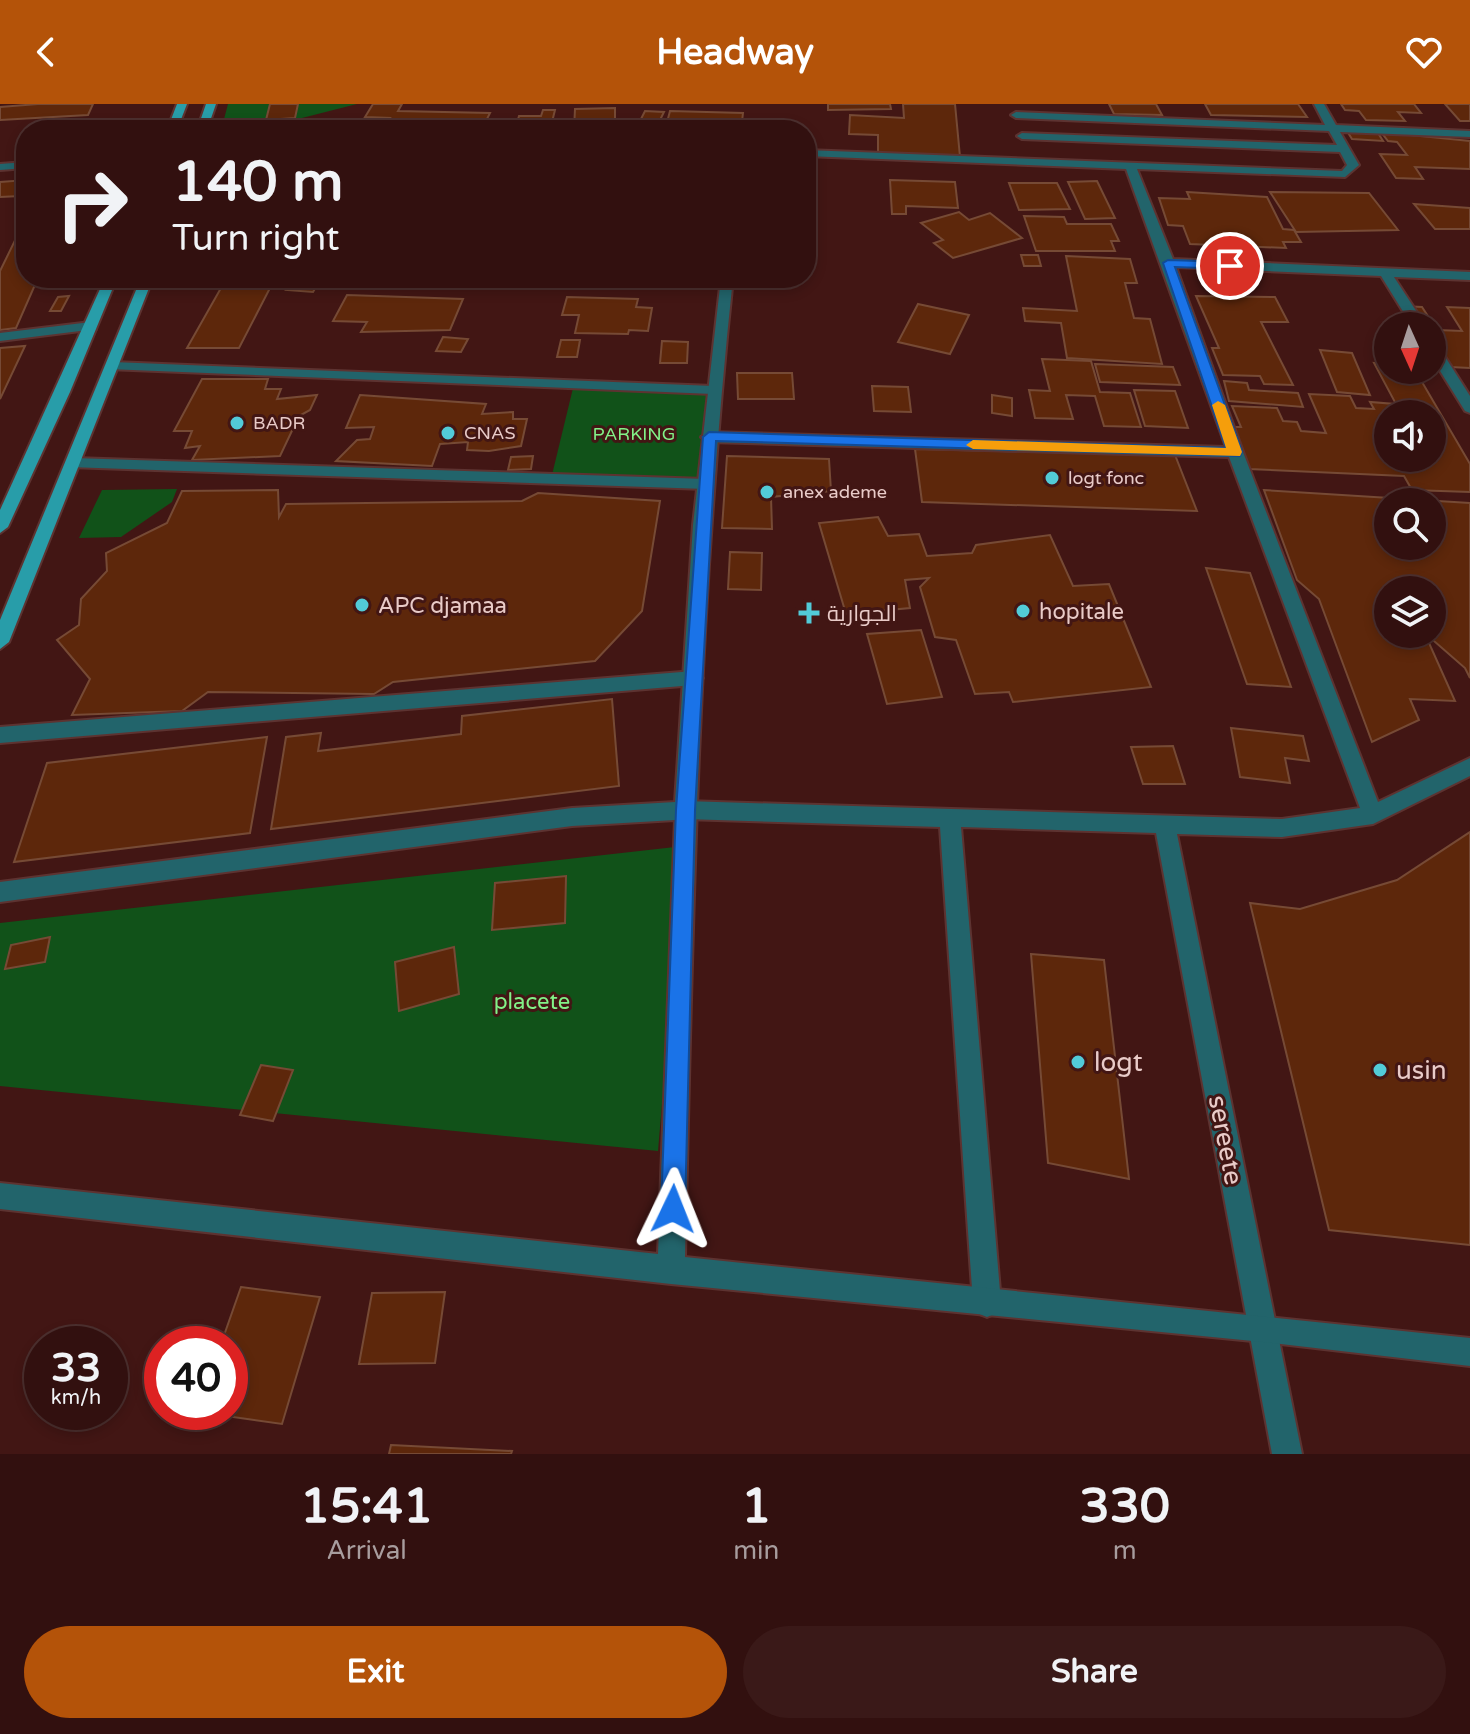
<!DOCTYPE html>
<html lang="en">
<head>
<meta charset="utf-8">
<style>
  body { margin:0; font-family:"Varela Round",Cairo,sans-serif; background:#3a1918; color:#f1f3f6; height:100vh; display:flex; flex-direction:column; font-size:30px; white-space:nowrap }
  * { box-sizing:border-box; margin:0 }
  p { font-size:26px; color:#a89d9e }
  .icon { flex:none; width:44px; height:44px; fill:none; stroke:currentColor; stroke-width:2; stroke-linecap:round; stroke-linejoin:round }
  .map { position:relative; height:1350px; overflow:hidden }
  .panel { display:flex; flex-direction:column; background:#32100f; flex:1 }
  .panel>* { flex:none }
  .hud { position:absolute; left:16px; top:16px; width:800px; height:168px; border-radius:32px; box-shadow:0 4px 12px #0003,0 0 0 2px #4d302f; background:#32100f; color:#f1f3f6; overflow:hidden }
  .needle { width:52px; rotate:177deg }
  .fabs { position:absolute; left:1374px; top:208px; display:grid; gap:16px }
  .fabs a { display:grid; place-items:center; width:72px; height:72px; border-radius:50%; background:#32100f; box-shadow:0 4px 12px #0003,0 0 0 2px #4d302f; font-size:40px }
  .speed { position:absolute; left:24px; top:1222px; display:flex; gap:16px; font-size:40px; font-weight:700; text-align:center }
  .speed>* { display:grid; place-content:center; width:104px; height:104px; border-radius:50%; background:#32100f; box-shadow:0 4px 12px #0003,0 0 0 2px #4d302f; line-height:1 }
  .speed small { font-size:20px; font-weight:400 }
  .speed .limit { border:12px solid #d22; background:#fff; color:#111 }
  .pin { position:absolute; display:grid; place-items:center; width:68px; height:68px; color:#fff; margin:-34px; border:4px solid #fff; border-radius:50%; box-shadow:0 2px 8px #0007 }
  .me { position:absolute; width:88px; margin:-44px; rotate:2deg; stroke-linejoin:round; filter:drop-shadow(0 0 6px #0008) }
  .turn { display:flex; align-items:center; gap:28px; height:168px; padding:0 24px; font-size:36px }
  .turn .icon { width:104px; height:104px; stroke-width:2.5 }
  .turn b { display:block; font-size:56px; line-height:68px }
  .eta { display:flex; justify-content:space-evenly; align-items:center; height:136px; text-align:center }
  .eta b { font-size:48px; font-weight:800; line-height:56px }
  .cta { display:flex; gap:16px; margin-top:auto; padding:16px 24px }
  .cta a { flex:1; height:92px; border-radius:48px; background:#b45309; color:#fff; font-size:32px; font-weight:800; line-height:92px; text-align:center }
  .cta a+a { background:#3a1918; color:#f1f3f6 }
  header { display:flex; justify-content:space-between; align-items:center; height:104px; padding:0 24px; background:#b45309; color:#fff; font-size:36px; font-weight:800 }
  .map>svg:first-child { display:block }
  .green { fill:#115219 }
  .building { fill:#5d270b; stroke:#764a35; stroke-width:2; fill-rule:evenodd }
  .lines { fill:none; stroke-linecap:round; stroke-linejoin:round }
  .minor-casing { stroke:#5d3331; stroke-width:4 }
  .tertiary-casing { stroke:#5d3331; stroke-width:4 }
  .primary-casing { stroke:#5d3331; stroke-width:4 }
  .minor { fill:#22646b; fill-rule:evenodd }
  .tertiary { fill:#22646b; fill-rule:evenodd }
  .primary { fill:#289da9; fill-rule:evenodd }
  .route { fill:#1a73e8; stroke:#114b97; stroke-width:2 }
  .slow { fill:#f59e0b }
  .poi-dot { fill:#52cbd8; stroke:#421614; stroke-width:3 }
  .labels { text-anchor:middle; stroke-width:6; stroke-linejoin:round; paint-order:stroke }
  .far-poi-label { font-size:18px; fill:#e9cbc8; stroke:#421614; text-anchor:start }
  .far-park-label { font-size:18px; fill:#82f288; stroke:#421614 }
  .poi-label { font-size:22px; fill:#e9cbc8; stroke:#421614; text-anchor:start }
  .park-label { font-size:22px; fill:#82f288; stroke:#421614 }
  .near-poi-label { font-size:26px; fill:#e9cbc8; stroke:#421614; text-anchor:start }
  .near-street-label { font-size:26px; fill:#e9cbc8; stroke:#421614 }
</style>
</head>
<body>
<header><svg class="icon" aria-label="back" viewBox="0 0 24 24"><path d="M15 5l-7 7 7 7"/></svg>Headway<svg class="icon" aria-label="heart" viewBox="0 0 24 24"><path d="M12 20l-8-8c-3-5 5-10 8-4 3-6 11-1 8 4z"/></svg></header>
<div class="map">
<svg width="1470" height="1350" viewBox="0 0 1470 1350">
  <rect width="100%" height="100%" fill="#421614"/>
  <!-- green -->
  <g class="green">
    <polygon points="228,0 357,0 298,15 224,15"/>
    <polygon points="574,280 709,288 705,378 551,375"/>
    <polygon points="177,385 172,398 121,433 79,434 102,386"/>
    <polygon points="684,742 658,1047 0,982 0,819"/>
  </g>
  <!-- building -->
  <g class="building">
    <polygon points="38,0 93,0 88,11 0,16 0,3"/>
    <polygon points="270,0 298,0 295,14 266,16"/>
    <polygon points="373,0 402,0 398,7 490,9 483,23 386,21 390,14 365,13"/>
    <polygon points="828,0 890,0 891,5 828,6"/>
    <polygon points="903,0 955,0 960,53 878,49 878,31 849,30 850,11 904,14"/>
    <polygon points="1109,0 1156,0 1162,11 1114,10"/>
    <polygon points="1205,0 1298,0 1307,13 1211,11"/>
    <polygon points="1341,0 1414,0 1421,9 1398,8 1405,17 1366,16 1359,7 1345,6"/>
    <polygon points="1445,0 1470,0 1470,17 1460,17"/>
    <polygon points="615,4 615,23 574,26 575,5"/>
    <polygon points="543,6 555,6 550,26 515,26 519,12 541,12"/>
    <polygon points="645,7 664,8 655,26 620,26 625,16 640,17"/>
    <polygon points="670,7 743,9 741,26 665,26"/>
    <polygon points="1347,27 1378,29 1383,37 1352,35"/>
    <polygon points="1381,28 1470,37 1470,65 1415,63 1423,75 1396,74 1380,50 1407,51 1397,38 1388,37"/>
    <polygon points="26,76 20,92 0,93 0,78"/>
    <polygon points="890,76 955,78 958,104 906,102 906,110 892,110"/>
    <polygon points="1097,77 1115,114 1085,115 1068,78"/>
    <polygon points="1009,79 1057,79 1070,105 1019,106"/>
    <polygon points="1187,88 1267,93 1283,125 1294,126 1301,138 1283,138 1286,144 1190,140 1183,122 1168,121 1159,94 1190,95"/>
    <polygon points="1270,88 1369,89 1398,126 1296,128"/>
    <polygon points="1414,100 1470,104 1470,125 1435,125"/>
    <polygon points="959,108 969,116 990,109 1022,134 953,154 934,139 943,136 921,119"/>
    <polygon points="1024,112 1064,113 1067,120 1111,120 1119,137 1111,137 1115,147 1036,147"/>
    <polygon points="26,114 26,174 38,174 16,224 0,226 0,167"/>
    <polygon points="1021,151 1038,151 1041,162 1024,162"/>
    <polygon points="1066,152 1130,155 1137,179 1125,179 1134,214 1150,215 1162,260 1067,254 1061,219 1025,217 1023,204 1077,207"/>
    <polygon points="263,174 291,174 288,180 259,180"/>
    <polygon points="515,174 560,174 558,184 513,184"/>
    <polygon points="292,177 319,178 313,188 286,186"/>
    <polygon points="221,184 270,184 239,244 187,244"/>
    <polygon points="347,191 463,195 450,226 361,228 367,218 333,217"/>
    <polygon points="69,192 61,207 50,207 58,193"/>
    <polygon points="1196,192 1275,193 1288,218 1261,218 1293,281 1264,280 1260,272 1223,271 1212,244 1219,244"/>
    <polygon points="567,193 638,195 636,203 652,204 648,227 629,226 628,230 575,229 579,211 562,211"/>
    <polygon points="918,200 969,211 950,250 898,238"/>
    <polygon points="1401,202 1422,203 1437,226 1462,227 1447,203 1470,204 1470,264 1450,263 1432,235 1432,222 1413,222"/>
    <polygon points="443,233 468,235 461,248 436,247"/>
    <polygon points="561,236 580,236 577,253 557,253"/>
    <polygon points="662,237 688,238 687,259 660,259"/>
    <polygon points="25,242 0,295 0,244"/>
    <polygon points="1320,246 1352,249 1370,291 1337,288"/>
    <polygon points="1042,255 1091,257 1100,288 1130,289 1141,323 1104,322 1095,292 1066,291 1073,315 1035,314 1029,286 1050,287"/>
    <path d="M1374 259 1388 260V266H1415L1470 360V388L1412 386 1404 372 1249 365 1233 323H1241L1232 302 1277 304 1283 317 1297 318 1301 327 1326 329 1309 290 1350 292 1356 304 1374 305 1370 298 1396 300ZM1388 310H1432V354H1388Z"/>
    <polygon points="1095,260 1173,263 1180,281 1100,278"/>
    <polygon points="737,269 792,269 794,295 738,295"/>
    <polygon points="202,275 268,275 265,285 281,285 277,295 317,291 310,306 299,312 280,352 192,356 200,342 185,344 192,327 174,327"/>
    <polygon points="1224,277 1247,279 1249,286 1298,289 1303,303 1229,297"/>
    <polygon points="872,282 908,283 911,308 874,307"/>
    <polygon points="1134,286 1175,287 1188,324 1145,322"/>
    <polygon points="360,291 486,300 482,310 513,308 513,315 527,315 521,342 489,347 467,346 468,338 440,340 432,362 336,357 357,336 370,335 374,323 346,324"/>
    <polygon points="992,291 1012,294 1012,312 992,309"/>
    <polygon points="915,345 1175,351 1197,407 922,398"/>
    <polygon points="533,352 531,365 508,366 511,353"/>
    <polygon points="727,352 829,355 831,387 771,393 772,425 722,424"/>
    <polygon points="278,386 279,413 286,400 522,397 538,389 660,397 642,507 595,557 393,578 374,590 208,588 182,607 72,611 90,575 57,536 79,521 81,495 107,467 106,449 167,419 182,387"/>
    <path d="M1264 386 1470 399V574L1465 564 1426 530H1432V486H1388V530H1425L1455 597 1410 595 1419 616 1372 638 1319 495 1297 476ZM1388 398H1432V442H1388Z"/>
    <polygon points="878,413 888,432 919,430 927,452 972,449 976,441 1050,431 1073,482 1109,480 1151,583 1013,598 1009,588 975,590 956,536 935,533 920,483 929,474 905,476 910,504 846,510 819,419"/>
    <polygon points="730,448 762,449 761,486 728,485"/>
    <polygon points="1206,464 1250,469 1291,583 1247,580"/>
    <polygon points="921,526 942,593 887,600 867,530"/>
    <polygon points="612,595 619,682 271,725 286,633 321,629 318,647 461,630 462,612"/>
    <polygon points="1231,624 1303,632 1309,657 1285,654 1290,679 1240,673"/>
    <polygon points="267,633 250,729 14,758 47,659"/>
    <polygon points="1173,642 1185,680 1143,680 1131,643"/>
    <polygon points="1470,728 1470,1141 1329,1126 1250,799 1300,805 1397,776"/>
    <polygon points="566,772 565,819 492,826 495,779"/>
    <polygon points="50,833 45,858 5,865 11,841"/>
    <polygon points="454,843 459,890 399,907 395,858"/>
    <polygon points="1031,850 1104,856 1129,1075 1048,1059"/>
    <polygon points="261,961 293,966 273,1017 240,1011"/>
    <polygon points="241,1183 320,1193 282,1320 198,1308 230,1308 230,1240 221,1240"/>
    <polygon points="445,1188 435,1259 359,1260 372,1189"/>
    <polygon points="391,1341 512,1347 511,1350 389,1350"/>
  </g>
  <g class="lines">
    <!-- minor casing -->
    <g class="minor-casing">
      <g id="minor">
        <polygon points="1314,0 1324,0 1336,21 1470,27 1470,33 1340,28 1359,61 1345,73 1137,65 1173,155 1470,168 1470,176 1394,173 1426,222 1412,222 1381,172 1176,163 1243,348 1378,698 1470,654 1470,672 1373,720 1282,733 1177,730 1302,1350 1272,1350 1156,729 961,723 1001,1199 997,1209 987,1213 977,1209 973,1199 940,723 685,715 678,712 675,706 678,700 685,697 1282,715 1360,704 1229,353 709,338 701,333 709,328 1226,343 1126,65 806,52 806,46 1342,67 1347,61 1340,48 1022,35 1017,32 1022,29 1337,41 1329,27 1016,14 1011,11 1016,8 1325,21"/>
        <polygon points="26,58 26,64 0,66 0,60"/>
        <polygon points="91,218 96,219 96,225 0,237 0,229"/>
        <polygon points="1432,239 1437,240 1470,292 1470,309 1465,307 1432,254"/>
        <polygon points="113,258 713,282 720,286 713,290 108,265 108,259"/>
        <polygon points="74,354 706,375 714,380 706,385 69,363 66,359"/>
        <polygon points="694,567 703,574 694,581 0,639 0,623"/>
      </g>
    </g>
    <!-- tertiary casing -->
    <g class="tertiary-casing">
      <path id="tertiary" d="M721 174H733C698 500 692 826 685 1153L1470 1234V1262L1263 1238 671 1180 0 1105V1079L658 1150 675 716 572 722 0 798V778L572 704 675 698 693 421Z"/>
    </g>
    <!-- primary casing -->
    <g class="primary-casing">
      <g id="primary">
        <polygon points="177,0 187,0 177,26 167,26"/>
        <polygon points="206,0 216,0 207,26 197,26"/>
        <polygon points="105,174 117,174 70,288 8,423 0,429 0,406"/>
        <polygon points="141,174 153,174 9,538 0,545 0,516"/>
      </g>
    </g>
    <!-- minor -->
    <use href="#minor" class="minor"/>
    <!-- tertiary -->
    <use href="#tertiary" class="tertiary"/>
    <!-- primary -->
    <use href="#primary" class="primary"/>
  </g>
  <!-- route -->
  <polygon class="route" points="1168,156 1230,158 1236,162 1230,165 1175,163 1242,348 1240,352 716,337 695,706 685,1105 681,1114 673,1117 664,1114 661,1105 676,706 703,333 709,328 1226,344 1163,159"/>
  <!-- slow -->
  <polygon class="slow" points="1218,297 1225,301 1242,348 1240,352 973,345 966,341 973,336 1226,344 1212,301"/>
  <!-- markers -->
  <g class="poi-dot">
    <circle cx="237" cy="319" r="8"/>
    <circle cx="448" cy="329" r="8"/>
    <circle cx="1052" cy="374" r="8"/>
    <circle cx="767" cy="388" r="8"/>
    <circle cx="362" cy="501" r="8"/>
    <circle cx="1023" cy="507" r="8"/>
    <path d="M805 497h8v8h8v8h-8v8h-8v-8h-8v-8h8z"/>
    <circle cx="1078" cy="958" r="8"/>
    <circle cx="1380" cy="966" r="8"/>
  </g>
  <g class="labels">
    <!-- far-poi labels -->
    <g class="far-poi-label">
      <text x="253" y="325">BADR</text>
      <text x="464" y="335">CNAS</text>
      <text x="1068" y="380">logt fonc</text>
      <text x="783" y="394">anex ademe</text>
    </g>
    <!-- far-park labels -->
    <g class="far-park-label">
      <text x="634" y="336">PARKING</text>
    </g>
    <!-- poi labels -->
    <g class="poi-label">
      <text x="378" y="509">APC djamaa</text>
      <text x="1039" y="515">hopitale</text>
      <text x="827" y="517">الجوارية</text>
    </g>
    <!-- park labels -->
    <g class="park-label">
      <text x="532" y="905">placete</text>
    </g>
    <!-- near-poi labels -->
    <g class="near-poi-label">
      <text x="1094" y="967">logt</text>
      <text x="1396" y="975">usin</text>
    </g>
    <!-- near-street labels -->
    <g class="near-street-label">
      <text transform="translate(1226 1036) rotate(79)" y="9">sereete</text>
    </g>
  </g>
</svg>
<div class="fabs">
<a><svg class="needle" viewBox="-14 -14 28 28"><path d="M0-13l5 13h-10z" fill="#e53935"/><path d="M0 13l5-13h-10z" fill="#a89d9e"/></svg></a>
<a><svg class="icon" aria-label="sound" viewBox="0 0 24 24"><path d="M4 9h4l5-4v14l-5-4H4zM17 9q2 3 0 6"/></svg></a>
<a><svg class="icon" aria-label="search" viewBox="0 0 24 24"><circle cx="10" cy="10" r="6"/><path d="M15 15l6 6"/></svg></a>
<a><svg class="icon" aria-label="layers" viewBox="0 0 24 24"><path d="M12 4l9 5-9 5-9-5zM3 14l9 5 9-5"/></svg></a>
</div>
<div class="speed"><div>33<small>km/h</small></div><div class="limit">40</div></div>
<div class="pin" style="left:1230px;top:162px;background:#d93025"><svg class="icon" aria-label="arrive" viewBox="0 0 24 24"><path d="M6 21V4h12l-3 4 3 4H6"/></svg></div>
<svg class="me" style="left:673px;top:1105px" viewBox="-20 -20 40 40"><path d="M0-17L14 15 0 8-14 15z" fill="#1a73e8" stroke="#fff" stroke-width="4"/></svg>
<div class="hud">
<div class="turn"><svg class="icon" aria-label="right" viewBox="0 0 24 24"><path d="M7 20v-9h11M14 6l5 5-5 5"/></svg><div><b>140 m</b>Turn right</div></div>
</div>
</div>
<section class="panel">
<div class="eta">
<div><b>15:41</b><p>Arrival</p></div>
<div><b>1</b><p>min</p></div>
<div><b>330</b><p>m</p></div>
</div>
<div class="cta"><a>Exit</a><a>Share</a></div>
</section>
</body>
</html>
